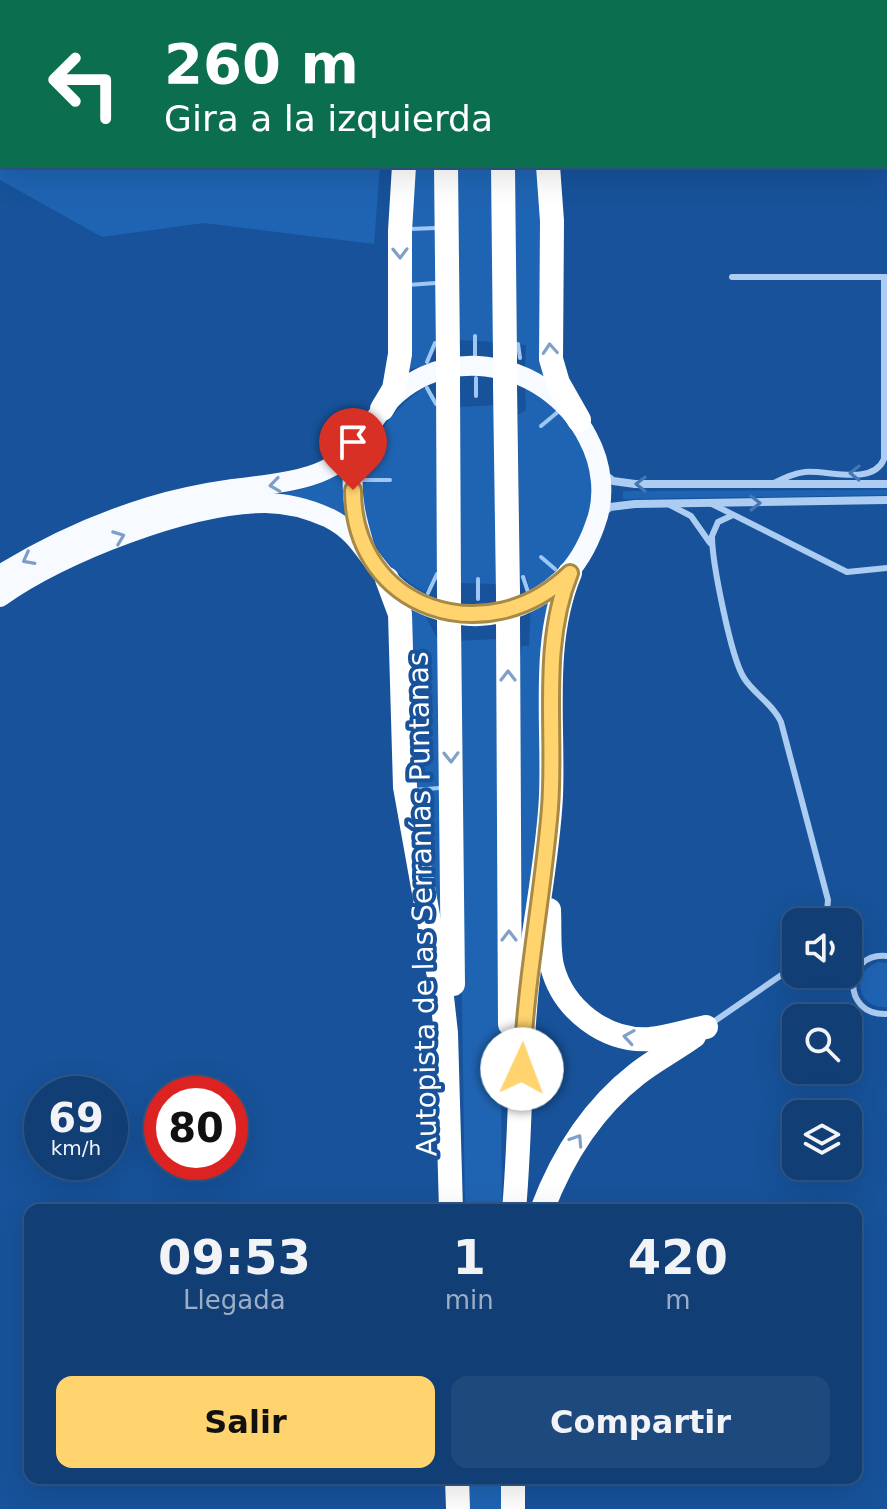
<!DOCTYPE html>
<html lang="es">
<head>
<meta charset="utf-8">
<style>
  body { margin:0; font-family:"DejaVu Sans",sans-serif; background:#1e497c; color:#f1f3f6; height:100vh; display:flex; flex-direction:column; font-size:30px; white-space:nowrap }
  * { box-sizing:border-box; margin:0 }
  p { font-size:26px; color:#9caec5 }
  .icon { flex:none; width:44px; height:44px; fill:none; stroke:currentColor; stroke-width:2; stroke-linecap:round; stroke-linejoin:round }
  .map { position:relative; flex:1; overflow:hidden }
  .side { position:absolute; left:24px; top:1204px; width:838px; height:280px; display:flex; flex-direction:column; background:#113e74; border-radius:16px; box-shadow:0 8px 32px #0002,0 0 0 2px #305786 }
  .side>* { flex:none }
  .top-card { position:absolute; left:0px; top:0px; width:888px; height:168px; box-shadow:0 8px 32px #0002,0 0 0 2px #305786; background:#0b6e4f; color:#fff; overflow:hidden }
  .buttons { position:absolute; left:782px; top:908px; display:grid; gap:16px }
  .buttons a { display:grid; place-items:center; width:80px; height:80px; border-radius:16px; background:#113e74; box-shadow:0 8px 32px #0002,0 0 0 2px #305786; font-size:40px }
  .speed { position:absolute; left:24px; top:1076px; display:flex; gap:16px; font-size:40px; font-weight:700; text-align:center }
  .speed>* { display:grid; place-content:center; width:104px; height:104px; border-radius:50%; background:#113e74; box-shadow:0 8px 32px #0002,0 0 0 2px #305786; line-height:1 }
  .speed small { font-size:20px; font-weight:400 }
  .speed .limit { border:12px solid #d22; background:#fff; color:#111 }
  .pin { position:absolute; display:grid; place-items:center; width:68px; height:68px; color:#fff; margin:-82px -34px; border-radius:50% 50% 50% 0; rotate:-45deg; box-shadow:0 0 8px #0007 }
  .pin .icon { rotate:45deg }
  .me { position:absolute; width:88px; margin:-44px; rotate:2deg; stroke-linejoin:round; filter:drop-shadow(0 0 6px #0008) }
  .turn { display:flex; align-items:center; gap:28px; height:168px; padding:0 32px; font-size:36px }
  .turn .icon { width:104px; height:104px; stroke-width:2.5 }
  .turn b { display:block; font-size:56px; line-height:68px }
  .eta { display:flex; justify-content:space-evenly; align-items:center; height:136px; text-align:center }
  .eta b { font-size:48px; font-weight:800; line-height:56px }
  .button { display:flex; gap:16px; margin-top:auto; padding:16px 32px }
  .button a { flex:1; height:92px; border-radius:16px; background:#ffd36d; color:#111; font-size:32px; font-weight:800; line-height:92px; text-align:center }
  .button a+a { background:#1e497c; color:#f1f3f6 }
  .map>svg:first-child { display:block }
  .green { fill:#1f64b3 }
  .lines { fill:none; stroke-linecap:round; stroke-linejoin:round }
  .stream { stroke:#9ec7f4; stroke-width:4 }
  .lane { stroke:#acccf2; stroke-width:6 }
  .street { stroke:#acccf2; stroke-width:8 }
  .primary { stroke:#f7faff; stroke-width:20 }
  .highway { stroke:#fff; stroke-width:24 }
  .highway-bridge { stroke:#fff; stroke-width:24 }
  .oneway { stroke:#7fa0c7 }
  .oneway2 { stroke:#4477b4 }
  .oneway3 { stroke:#7c9ec7 }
  .route-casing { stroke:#a68947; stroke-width:20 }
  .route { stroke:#ffd36d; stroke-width:14 }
  .labels { text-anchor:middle; stroke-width:8; stroke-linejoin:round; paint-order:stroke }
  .street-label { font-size:28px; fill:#fff; stroke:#17529a }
</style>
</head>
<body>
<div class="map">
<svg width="887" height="1509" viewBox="0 0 887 1509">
  <rect width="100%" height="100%" fill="#17529a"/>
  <!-- green -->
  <g class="green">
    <polygon points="0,0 392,0 2,2 2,166 380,166 374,244 204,223 102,237 0,180"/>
    <polygon points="413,166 439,166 438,345 425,367 408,369"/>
    <polygon points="455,166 493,166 496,342 456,340"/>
    <polygon points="515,166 544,166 558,388 525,370 526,345 516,344"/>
    <polygon points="525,385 552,402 587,453 592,480 591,506 576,549 562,567 530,593 527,579 520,578 518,415 526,410"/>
    <path d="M425 387 440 413 439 577 424 592C336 540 345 441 425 387Z"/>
    <polygon points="496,405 498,584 458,583 457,407"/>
    <polygon points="344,467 352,517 344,525 238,505 314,486"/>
    <polygon points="887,490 887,495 623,499 623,491"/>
    <polygon points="557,589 527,934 522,916 520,658 522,646 529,646 531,606"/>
    <polygon points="406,610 423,611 440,644 445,918 437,914 415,782"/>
    <polygon points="498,639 502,1210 465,1210 457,641"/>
    <path d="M879 962 887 963V1007C856 1010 850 970 879 962Z"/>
    <polygon points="465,1478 505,1478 506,1509 465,1509"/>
  </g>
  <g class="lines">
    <!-- stream -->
    <g class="stream">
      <polyline points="410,229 436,228"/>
      <polyline points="408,285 436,283"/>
      <polyline points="518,344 520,358"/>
      <polyline points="475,356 475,336"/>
      <polyline points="427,362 435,343"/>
      <polyline points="476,378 476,396"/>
      <polyline points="427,388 436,404"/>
      <polyline points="541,426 559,411"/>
      <polyline points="361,480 390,480"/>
      <polyline points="541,557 555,569"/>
      <polyline points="523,577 528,592"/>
      <polyline points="428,593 437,574"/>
      <polyline points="478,599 478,579"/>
      <polyline points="414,790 439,788"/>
    </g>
    <!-- lane -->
    <g class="lane">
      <polyline points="732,277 887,277"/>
      <path d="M774 483C784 478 794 473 805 472 828 470 873 486 884 459V277"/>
      <polyline points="710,503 847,572 887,568"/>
      <polyline points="670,505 691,516 710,543"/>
      <path d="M733 515 718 522 712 536C712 562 731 658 744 678 754 694 773 704 781 722L828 900 826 922"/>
      <path d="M887 956C844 951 840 1016 887 1014"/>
      <polyline points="709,1025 796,965"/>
    </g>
    <!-- street -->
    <g class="street">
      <polyline points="603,473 613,481 635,484 887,484"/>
      <polyline points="604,512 610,507 635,504 887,500"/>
    </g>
    <!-- primary -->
    <g class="primary">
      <path d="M0 575C47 546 97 523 149 507 176 499 205 493 233 489 278 483 330 482 360 442"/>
      <path d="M0 597C60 553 190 503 265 503 287 503 309 509 329 518 359 533 366 556 387 578 414 608 464 624 503 612 550 598 579 571 595 525 606 497 602 464 588 438 546 355 429 337 375 419 365 435 355 455 353 474 351 500 357 521 364 545"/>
    </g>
    <!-- highway -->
    <g class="highway">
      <polyline points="518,0 518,2"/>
      <polyline points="429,2 429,0"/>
      <polyline points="446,166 448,356"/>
      <polyline points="503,166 505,356"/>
      <polyline points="548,166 552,221 551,359 558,383 579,420"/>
      <polyline points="448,385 449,595"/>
      <polyline points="505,385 508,593"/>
      <polyline points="382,409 394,389 400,354 400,231 404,166"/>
      <polyline points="387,579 400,614 405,787 441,988 446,1033 451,1210"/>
      <polyline points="508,622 510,1024"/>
      <polyline points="449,623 453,984"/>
      <path d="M549 910C550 928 548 948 552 966 563 1010 606 1042 650 1039 669 1037 687 1031 706 1027"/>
      <path d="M514 1210C521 1133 519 1055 528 978 535 918 548 857 551 796 554 722 541 643 570 573"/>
      <path d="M542 1210C562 1157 592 1109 637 1074 655 1060 676 1049 694 1036"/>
      <polyline points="457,1478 458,1509"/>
      <polyline points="513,1478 513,1509"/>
    </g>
    <!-- highway-bridge -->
    <g class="highway-bridge">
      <polyline points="448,356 448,385"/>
      <polyline points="505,356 505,385"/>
      <polyline points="508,593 508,622"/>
      <polyline points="449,623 449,595"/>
    </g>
  </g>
  <!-- one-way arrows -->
  <defs><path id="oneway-chevron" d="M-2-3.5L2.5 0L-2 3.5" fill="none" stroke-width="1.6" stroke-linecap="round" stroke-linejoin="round" transform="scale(2)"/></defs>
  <g class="oneway">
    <use href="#oneway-chevron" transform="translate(400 253) rotate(89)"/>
    <use href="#oneway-chevron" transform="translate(550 349) rotate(-94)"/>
    <use href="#oneway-chevron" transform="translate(508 676) rotate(-90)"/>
    <use href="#oneway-chevron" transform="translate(451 757) rotate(89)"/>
    <use href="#oneway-chevron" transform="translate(509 936) rotate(-90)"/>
    <use href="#oneway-chevron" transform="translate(629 1037) rotate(-171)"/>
    <use href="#oneway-chevron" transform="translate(577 1140) rotate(-57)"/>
  </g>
  <g class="oneway2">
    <use href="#oneway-chevron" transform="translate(855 473) rotate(-179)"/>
    <use href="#oneway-chevron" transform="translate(641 484) rotate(-179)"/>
    <use href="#oneway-chevron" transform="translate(755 503) rotate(-1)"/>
  </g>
  <g class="oneway3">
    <use href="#oneway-chevron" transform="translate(275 485) rotate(172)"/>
    <use href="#oneway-chevron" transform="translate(119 537) rotate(-21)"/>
    <use href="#oneway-chevron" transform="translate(28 559) rotate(152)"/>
  </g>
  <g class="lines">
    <!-- route casing -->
    <g class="route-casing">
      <path id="route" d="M353 490C353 611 488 653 570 573 540 647 556 730 550 808 543 896 525 981 522 1069"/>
    </g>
    <!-- route -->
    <use href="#route" class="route"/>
  </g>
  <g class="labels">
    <!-- street labels -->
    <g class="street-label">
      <text transform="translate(422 904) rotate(-91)" y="10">Autopista de las Serranías Puntanas</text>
    </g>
  </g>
</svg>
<div class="buttons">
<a><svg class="icon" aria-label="sound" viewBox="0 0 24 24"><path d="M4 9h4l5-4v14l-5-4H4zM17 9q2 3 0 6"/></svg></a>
<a><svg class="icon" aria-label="search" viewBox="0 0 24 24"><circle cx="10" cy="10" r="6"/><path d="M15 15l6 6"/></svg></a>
<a><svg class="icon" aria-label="layers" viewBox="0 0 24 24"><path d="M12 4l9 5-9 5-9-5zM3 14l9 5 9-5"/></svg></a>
</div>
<div class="speed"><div>69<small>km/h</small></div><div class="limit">80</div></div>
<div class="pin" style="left:353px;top:490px;background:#d93025"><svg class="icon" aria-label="arrive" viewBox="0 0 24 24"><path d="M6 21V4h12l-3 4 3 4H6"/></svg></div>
<svg class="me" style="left:522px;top:1069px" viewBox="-20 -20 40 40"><circle r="19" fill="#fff"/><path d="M0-13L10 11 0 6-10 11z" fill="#ffd36d"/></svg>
<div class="top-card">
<div class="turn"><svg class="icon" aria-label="left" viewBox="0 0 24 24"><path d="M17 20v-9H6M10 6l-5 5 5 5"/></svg><div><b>260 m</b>Gira a la izquierda</div></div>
</div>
<section class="side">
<div class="eta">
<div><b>09:53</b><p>Llegada</p></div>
<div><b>1</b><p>min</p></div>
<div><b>420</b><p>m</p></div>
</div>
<div class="button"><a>Salir</a><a>Compartir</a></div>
</section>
</div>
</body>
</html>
